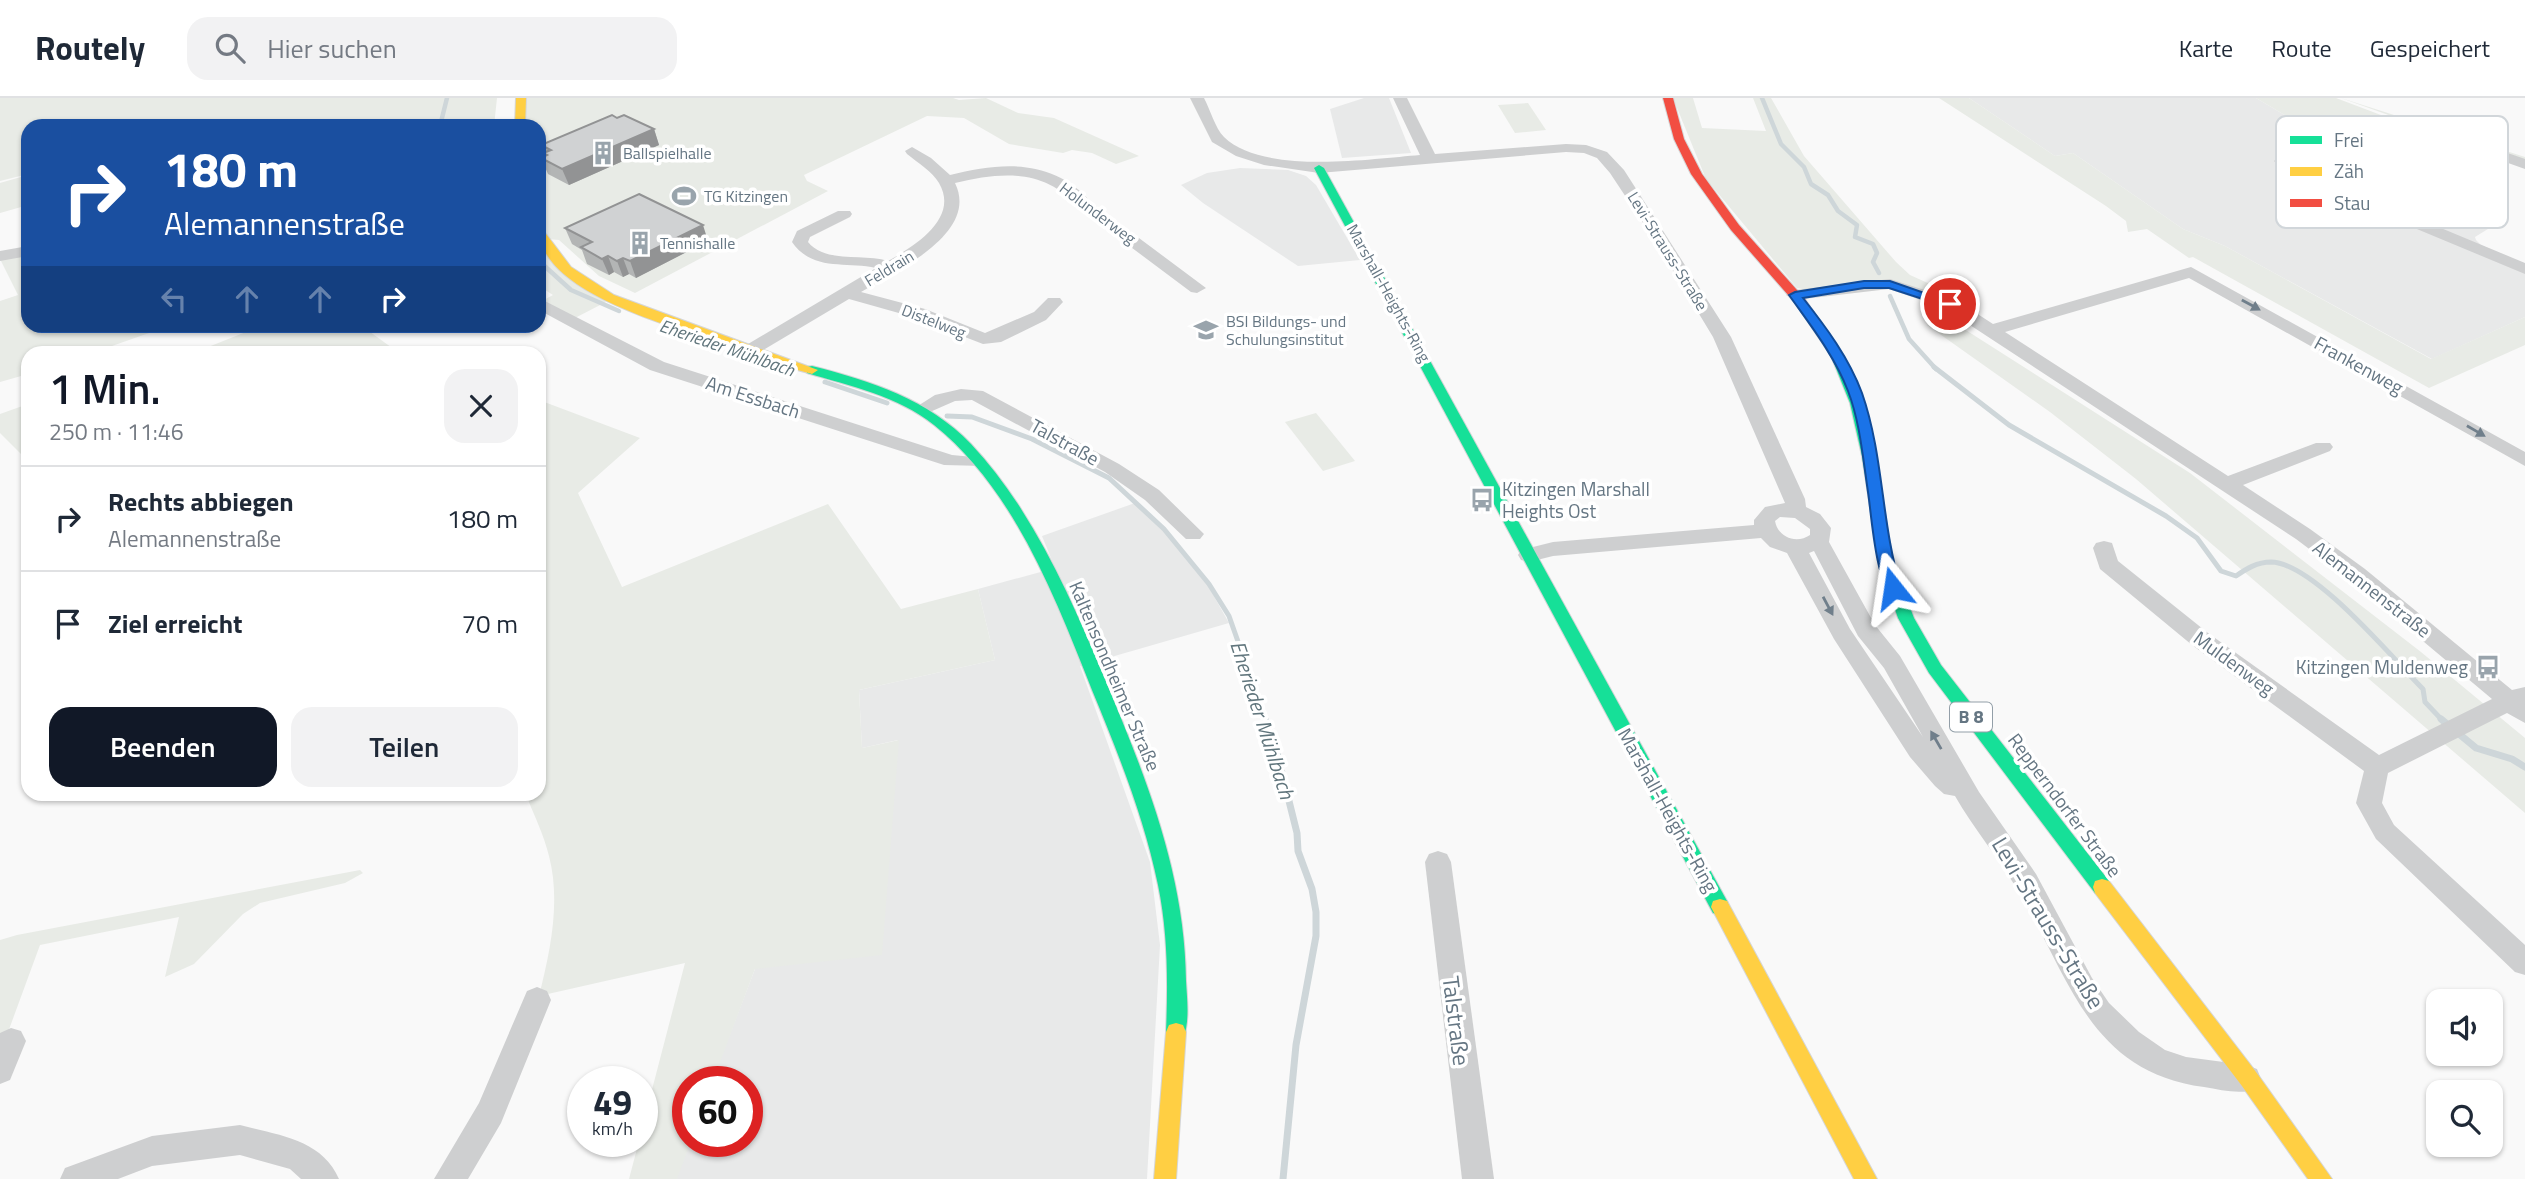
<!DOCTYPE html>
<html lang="de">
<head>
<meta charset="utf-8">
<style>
  body { margin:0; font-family:"Titillium Web",sans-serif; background:#f2f2f3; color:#1f2937; height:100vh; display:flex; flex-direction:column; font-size:26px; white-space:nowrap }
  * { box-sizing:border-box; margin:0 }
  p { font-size:23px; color:#747a83 }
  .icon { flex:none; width:38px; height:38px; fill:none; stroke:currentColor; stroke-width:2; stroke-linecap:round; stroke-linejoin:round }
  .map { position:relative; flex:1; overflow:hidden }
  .drawer { position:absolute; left:21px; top:248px; width:525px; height:455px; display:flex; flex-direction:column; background:#fff; border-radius:21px; box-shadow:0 2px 5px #0004 }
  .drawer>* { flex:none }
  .top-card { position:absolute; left:21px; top:21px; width:525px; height:214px; border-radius:21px; box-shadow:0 2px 5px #0004; background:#1a4fa0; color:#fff; overflow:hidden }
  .buttons { position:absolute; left:2426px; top:891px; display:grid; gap:14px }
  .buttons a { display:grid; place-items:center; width:77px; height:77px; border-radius:14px; background:#fff; box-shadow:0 2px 5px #0004; font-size:35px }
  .speed { position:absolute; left:567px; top:968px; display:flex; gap:14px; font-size:35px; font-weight:700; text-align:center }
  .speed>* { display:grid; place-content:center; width:91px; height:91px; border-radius:50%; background:#fff; box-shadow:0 2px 5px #0004; line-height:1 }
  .speed small { font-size:18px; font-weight:400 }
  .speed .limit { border:10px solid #d22; background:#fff; color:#111 }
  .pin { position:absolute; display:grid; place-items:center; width:60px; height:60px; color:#fff; margin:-30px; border:4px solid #fff; border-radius:50%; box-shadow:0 2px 7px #0007 }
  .me { position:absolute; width:77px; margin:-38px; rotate:345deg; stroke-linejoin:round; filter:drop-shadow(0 0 5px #0008) }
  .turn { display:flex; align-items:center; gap:24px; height:147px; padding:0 28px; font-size:32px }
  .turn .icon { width:91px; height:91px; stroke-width:2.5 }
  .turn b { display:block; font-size:49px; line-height:60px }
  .lanes { display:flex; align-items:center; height:66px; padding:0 28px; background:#0003; justify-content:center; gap:35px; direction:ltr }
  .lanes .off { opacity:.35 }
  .round { display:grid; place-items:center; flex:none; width:74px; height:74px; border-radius:21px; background:#f2f2f3 }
  .head { display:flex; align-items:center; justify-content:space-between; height:119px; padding:0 28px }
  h1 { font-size:42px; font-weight:600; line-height:52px; color:#111827 }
  .action { display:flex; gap:14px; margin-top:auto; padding:14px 28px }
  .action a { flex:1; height:80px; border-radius:21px; background:#111827; color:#fff; font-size:28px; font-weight:600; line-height:80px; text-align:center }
  .action a+a { background:#f2f2f3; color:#1f2937 }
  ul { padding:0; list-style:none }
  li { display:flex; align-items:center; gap:21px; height:105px; padding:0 28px; border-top:2px solid #e0e1e3 }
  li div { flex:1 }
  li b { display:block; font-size:26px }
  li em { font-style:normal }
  header { display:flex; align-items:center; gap:42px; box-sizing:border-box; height:98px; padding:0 35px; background:#fff; border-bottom:2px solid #e0e1e3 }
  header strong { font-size:33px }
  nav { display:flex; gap:38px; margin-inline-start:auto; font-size:24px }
  .search { width:490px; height:63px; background:#f2f2f3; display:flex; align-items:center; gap:18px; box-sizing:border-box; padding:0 24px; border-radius:21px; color:#747a83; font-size:26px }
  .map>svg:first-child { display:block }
  .built { fill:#e8e9e9 }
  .green { fill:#e8ebe6 }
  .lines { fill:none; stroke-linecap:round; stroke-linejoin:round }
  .stream-far2 { stroke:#ced6d9; stroke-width:4.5 }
  .stream-far1 { stroke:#ced6d9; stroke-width:5 }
  .stream { stroke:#ced6d9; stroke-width:7 }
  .fast-casing { stroke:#d5d6d7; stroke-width:2 }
  .slow-casing { stroke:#d5d6d7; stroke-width:2 }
  .jam-casing { stroke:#d5d6d7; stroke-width:2 }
  .street { fill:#cecfd0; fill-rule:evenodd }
  .fast { fill:#16e098; fill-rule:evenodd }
  .slow { fill:#ffcf43; fill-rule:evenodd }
  .jam { fill:#f24e42; fill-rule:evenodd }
  .wall { fill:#b3b5b5 }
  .shaded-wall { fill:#929394 }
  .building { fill:#d0d2d3; stroke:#929394; stroke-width:2 }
  .oneway { fill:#707f8b }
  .route { fill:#1a73e8; stroke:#114b97; stroke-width:2 }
  .labels { text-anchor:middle; stroke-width:7; stroke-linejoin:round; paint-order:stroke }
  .far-poi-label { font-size:16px; fill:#657683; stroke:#fff; text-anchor:start }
  .far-street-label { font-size:16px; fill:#657683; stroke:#fff }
  .far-water-label { font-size:18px; font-style:italic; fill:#60757c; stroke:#fff }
  .shield { fill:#fff; stroke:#939fa8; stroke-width:2 }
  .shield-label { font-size:18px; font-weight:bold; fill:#657683 }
  .street-label { font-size:19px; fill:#657683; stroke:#fff }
  .poi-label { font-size:19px; fill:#657683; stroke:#fff; text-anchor:start }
  .water-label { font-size:21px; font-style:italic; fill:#60757c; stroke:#fff }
  .near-street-label { font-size:23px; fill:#657683; stroke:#fff }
  .key { fill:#fff; stroke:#d1d6da; stroke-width:2 }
  .key-label { font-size:19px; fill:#657683 }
</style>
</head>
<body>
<header>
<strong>Routely</strong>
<div class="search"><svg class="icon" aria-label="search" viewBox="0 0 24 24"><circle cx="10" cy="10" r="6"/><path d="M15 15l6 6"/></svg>Hier suchen</div>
<nav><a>Karte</a><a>Route</a><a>Gespeichert</a></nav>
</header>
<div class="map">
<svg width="2525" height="1081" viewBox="0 0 2525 1081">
  <rect width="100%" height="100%" fill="#f9f9f9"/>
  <!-- built -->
  <g class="built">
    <polygon points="1364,0 1389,0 1411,55 1342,60 1330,11"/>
    <polygon points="1969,0 2256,0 2317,36 2321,42 2493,120 2496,126 2475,139 2476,142 2481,147 2525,167 2525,219 2432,261 2225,148 2183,131 2073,55 2055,58"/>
    <polygon points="1240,70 1288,72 1306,78 1316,87 1360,162 1298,168 1203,105 1181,87 1207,75"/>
    <polygon points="1135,405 1163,432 1207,486 1229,525 1080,568 1150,764 1160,847 1147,1081 675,1081 689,1043 747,1043 747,984 712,983 755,871 898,642 862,650 859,592 995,562 978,491 1055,470 1042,438"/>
  </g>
  <!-- green -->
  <g class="green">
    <polygon points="0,0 497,0 494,28 28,28 28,76 0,83"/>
    <polygon points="525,0 953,0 959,2 986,0 1018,15 1054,20 1139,58 1116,66 1092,55 1072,52 1063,55 1009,46 964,20 927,18 804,77 807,83 828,93 635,195 599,178 559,142 548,141 539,123 539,28 523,28"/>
    <polygon points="1673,0 1693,0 1702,30 1766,33 1753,0 1771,0 1804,58 1896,164 1910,177 1941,191 1936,196 1892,184 1808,192 1797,190 1706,81"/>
    <polygon points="1939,0 1969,0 2055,58 2073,55 2183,131 2225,148 2431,261 2525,219 2525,247 2429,290 2193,159 2189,160 2147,131 2128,134 2126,123 2106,108"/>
    <polygon points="2256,0 2336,0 2402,25 2338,50 2321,42 2317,36"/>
    <polygon points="2341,0 2525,59 2525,66"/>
    <polygon points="1528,5 1546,32 1515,35 1498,7"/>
    <polygon points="28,77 28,107 0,115 0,85"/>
    <polygon points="28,156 28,228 169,228 92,255 28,256 28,276 0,284 0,203 18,197 0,161"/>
    <polygon points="539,158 547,158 606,204 573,221 542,203 553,197 539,188"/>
    <polygon points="1950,222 2190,375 2421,554 2525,640 2525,715 2136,381 2050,314 1927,227"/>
    <polygon points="261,228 362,228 399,255 193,255"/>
    <path d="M539 302 640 340 578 395 622 489 828 406 901 511 978 491 995 562 859 592 862 650 899 642 882 857 755 871 713 983 688 984V1043H691L677 1081H629L639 1043H642V1030L685 865 539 898C550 854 561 804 549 758 544 737 534 717 526 697L539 696Z"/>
    <polygon points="28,306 28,363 0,335 0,316"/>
    <polygon points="1316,315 1355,363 1323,373 1285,324"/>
    <polygon points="360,772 363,775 345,785 260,805 243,816 194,866 165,879 179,819 40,847 0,956 0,842 17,837"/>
  </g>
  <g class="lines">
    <!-- stream-far2 -->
    <g class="stream-far2">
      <polyline points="1762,0 1781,46 1804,69 1811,86 1828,97 1838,113 1857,127 1855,139 1873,146 1877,155 1873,164 1879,175"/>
      <polyline points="440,28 447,0"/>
      <polyline points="539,163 571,192 619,213"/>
      <polyline points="1890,198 1909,241 1936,271"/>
    </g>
    <!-- stream-far1 -->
    <g class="stream-far1">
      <path d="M1934 269 2009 327 2166 418 2197 440 2221 473 2236 478C2246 471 2257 464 2271 464 2314 465 2392 560 2423 591L2425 604 2443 623"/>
      <polyline points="825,284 887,305"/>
      <polyline points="947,318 972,319 1032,341 1109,380 1164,431 1209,486 1229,518 1266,623"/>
    </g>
    <!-- stream -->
    <g class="stream">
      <polyline points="1265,621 1277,655 1297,735 1298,753 1312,791 1316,814 1316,838 1296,947 1283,1081"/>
      <polyline points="2441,621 2476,650 2512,661 2525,669"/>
    </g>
    <!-- fast casing -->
    <g class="fast-casing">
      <g id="fast">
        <polygon points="1319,67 1324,70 1727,803 1729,809 1727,815 1720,817 1713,815 1314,70"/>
        <polygon points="1837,254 1843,258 1864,305 1876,358 1893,466 1914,520 1941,567 2109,783 2111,789 2109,795 2102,797 2095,795 1929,575 1898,520 1879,466 1862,358 1850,305 1831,258"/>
        <path d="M812 268C871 283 928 301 971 346 1032 411 1070 498 1104 579 1145 677 1185 775 1186 883 1187 901 1190 924 1183 941L1176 943 1169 941 1166 934C1168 885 1168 835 1158 787 1144 719 1118 655 1092 592 1055 499 1014 391 934 327 898 298 850 288 807 275V269Z"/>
      </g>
    </g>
    <!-- slow casing -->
    <g class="slow-casing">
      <g id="slow">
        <polygon points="516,0 526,0 525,28 515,28"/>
        <path d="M539 131 543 132 571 169 614 197 818 272 812 276C776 267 740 253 705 240 659 224 539 191 539 131Z"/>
        <polygon points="2102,781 2109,783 2256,974 2332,1081 2308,1081 2242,988 2095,795 2093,789 2095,783"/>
        <polygon points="1720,801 1727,803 1877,1081 1854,1081 1711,809 1713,803"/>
        <polygon points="1176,925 1183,927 1186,934 1176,1081 1154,1081 1166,934 1169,927"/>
      </g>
    </g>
    <!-- jam casing -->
    <g class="jam-casing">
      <polygon id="jam" points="1663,0 1673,0 1684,41 1702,76 1739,127 1805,201 1843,258 1841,261 1833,261 1796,206 1731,132 1691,76 1674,41"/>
    </g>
    <!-- street -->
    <g class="street">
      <path d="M1190 0H1204C1210 11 1215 30 1224 39 1263 77 1370 61 1420 57L1393 0H1407L1435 56 1566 46 1586 47 1607 54 1624 72 1731 239 1805 401 1806 409 1820 416 1831 430 1829 444 1875 527 1900 558 1979 694 2036 776 2092 880 2109 905 2139 934 2165 952 2186 959 2246 967 2257 971 2261 981 2257 991C2240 997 2222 992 2204 989 2088 974 2069 877 2017 791 1998 759 1974 731 1955 698L1944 696 1935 688 1910 659 1834 541 1787 455 1770 449 1761 440 1553 458 1529 464 1521 462 1518 457 1521 452 1553 444 1754 427V422L1765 409 1785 405 1713 239 1655 143 1610 75 1597 60 1584 55 1566 54 1319 75 1264 67 1236 58 1212 44ZM1780 419 1795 420 1810 431V437C1797 446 1778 440 1775 423ZM1814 453 1858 538 1884 570 1923 639 1850 531 1809 455Z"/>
      <path d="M912 49 931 60 950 77C1002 64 1053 60 1092 105L1206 190 1197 195 1191 194 1080 111C1046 71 1004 73 955 85 980 136 894 174 861 194L925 211 985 235 1034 214 1048 200H1060L1063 204 1046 222 1001 244 983 246 913 219 849 201 755 257H743L740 253 743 249 876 170C845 163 813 174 792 144L797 133 838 113H850L852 116 850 119 810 139 808 144C826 166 864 155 888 163 913 149 960 121 939 85 932 73 918 65 907 56L905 53Z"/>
      <polygon points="2499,52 2525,61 2525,71 2494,60 2491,57"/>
      <polygon points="2282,58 2388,108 2525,165 2525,176 2376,114 2277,66 2274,63 2277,60"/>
      <polygon points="28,148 28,158 0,163 0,153"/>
      <polygon points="2191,169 2525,354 2525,368 2189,180 2005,234 2228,378 2316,345 2330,345 2333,349 2330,353 2243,387 2310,431 2365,471 2512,592 2525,589 2525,625 2507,615 2388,675 2382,705 2394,727 2525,847 2525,877 2515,874 2376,741 2356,705 2364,673 2192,547 2100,471 2093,450 2096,445 2104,443 2112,445 2118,463 2208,535 2379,657 2492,601 2349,481 2296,441 1944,210 1889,191 1795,202 1786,197 1795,192 1890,181 1956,202 1993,226"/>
      <polygon points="539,200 664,264 952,357 984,360 987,364 984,368 944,367 650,272 539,212"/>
      <polygon points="961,291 983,293 1119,366 1159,392 1204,436 1200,441 1186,441 1145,402 1105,374 972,302 955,303 923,317 913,311 935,297"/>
      <polygon points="1438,753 1447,756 1451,764 1494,1081 1462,1081 1425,764 1429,756"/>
      <polygon points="537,889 547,893 551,902 501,1025 468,1081 434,1081 479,1005 527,893"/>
      <polygon points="11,930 21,933 26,943 10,982 0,986 0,935"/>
      <path d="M240 1027C277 1037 322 1041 339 1081H301L290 1071 240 1057 152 1068 118 1081H60L65 1070 152 1038Z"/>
    </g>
    <!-- fast -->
    <use href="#fast" class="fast"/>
    <!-- slow -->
    <use href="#slow" class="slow"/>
    <!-- jam -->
    <use href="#jam" class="jam"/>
  </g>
  <!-- wall -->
  <g class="wall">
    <polygon points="617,20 654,31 659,47 569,87 548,76 541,60 544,59 543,55 544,55 541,47"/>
    <polygon points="565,130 708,143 636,180 629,176 623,179 614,174 609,177 587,166 582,152 572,146"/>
  </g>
  <!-- shaded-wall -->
  <g class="shaded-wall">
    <polygon points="654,31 659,47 569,87 562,71"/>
    <polygon points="703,127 708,143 636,180 630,163"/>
    <polygon points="608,158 614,174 609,177 602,161"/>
    <polygon points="623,160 629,176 623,179 617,163"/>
  </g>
  <!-- building -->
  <g class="building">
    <polygon points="612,17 617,20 624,17 654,31 562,71 541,60 547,57 543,55 551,52 541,47"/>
    <polygon points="639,96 703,127 630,163 623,160 617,163 608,158 602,161 581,149 592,144 565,130"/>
  </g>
  <!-- one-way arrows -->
  <defs><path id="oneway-solid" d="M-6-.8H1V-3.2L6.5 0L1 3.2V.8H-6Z" transform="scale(1.75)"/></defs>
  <g class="oneway">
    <use href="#oneway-solid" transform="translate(2251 207) rotate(29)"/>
    <use href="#oneway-solid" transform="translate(2476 333) rotate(30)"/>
    <use href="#oneway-solid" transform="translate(1828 508) rotate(62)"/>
    <use href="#oneway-solid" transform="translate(1936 642) rotate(-120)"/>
  </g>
  <!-- route -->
  <path class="route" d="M1864 183H1890L1956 206 1950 210 1889 190H1864L1803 200C1826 229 1849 260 1862 295 1884 358 1881 427 1901 490L1893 495C1876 490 1871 412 1868 394 1863 361 1860 324 1848 293 1834 257 1811 228 1789 197L1795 194Z"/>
  <!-- icons -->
  <defs>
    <g id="building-bare" transform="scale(1.89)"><path d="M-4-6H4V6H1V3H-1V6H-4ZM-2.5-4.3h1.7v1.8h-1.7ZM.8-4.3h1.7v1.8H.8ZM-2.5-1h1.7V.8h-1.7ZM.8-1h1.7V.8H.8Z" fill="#99a4ac" stroke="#fff" stroke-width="2.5" paint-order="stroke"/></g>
    <g id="stadium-bare" transform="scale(1.89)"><path d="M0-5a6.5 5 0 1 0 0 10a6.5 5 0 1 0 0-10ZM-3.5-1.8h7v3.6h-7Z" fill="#99a4ac" stroke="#fff" stroke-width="2.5" paint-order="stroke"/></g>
    <g id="school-bare" transform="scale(1.89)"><path d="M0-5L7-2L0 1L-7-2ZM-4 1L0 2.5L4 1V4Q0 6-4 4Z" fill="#99a4ac" stroke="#fff" stroke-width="2.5" paint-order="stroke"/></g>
    <g id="bus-bare" transform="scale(1.89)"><path d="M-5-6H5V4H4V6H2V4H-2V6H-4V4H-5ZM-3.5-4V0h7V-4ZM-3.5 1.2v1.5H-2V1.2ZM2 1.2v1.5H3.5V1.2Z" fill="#99a4ac" stroke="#fff" stroke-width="2.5" paint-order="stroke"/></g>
  </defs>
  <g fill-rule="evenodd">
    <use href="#building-bare" x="603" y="55"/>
    <use href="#stadium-bare" x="684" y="98"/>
    <use href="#building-bare" x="640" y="145"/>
    <use href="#school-bare" x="1206" y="232"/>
    <use href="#bus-bare" x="1482" y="402"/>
    <use href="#bus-bare" x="2488" y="569"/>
  </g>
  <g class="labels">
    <!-- far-poi labels -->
    <g class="far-poi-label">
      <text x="623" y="61">Ballspielhalle</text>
      <text x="704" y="104">TG Kitzingen</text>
      <text x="660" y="151">Tennishalle</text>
      <text x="1226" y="229">BSI Bildungs- und<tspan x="1226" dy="18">Schulungsinstitut</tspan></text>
    </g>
    <!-- far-street labels -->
    <g class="far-street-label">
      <text transform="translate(1098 115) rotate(37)" y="6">Holunderweg</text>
      <text transform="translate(1668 153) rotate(58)" y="6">Levi-Strauss-Straße</text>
      <text transform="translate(889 170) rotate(-31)" y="6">Feldrain</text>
      <text transform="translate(1389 195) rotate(61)" y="6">Marshall-Heights-Ring</text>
      <text transform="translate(934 223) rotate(21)" y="6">Distelweg</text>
    </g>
    <!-- far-water labels -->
    <g class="far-water-label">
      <text transform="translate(727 250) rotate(19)" y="6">Eherieder Mühlbach</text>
    </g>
    <!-- shield labels -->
    <rect class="shield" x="1950" y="604.5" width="42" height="29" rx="5"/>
    <g class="shield-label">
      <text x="1971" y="625">B 8</text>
    </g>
    <!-- street labels -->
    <g class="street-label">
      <text transform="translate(2359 267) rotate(29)" y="7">Frankenweg</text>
      <text transform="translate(753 299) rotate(18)" y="7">Am Essbach</text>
      <text transform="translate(1065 344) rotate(29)" y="7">Talstraße</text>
      <text transform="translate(2372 491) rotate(38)" y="7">Alemannenstraße</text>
      <text transform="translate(2234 565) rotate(36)" y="7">Muldenweg</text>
      <text transform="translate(1115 578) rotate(67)" y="7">Kaltensondheimer Straße</text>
      <text transform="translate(2065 707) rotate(53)" y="7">Repperndorfer Straße</text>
      <text transform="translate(1668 712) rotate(61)" y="7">Marshall-Heights-Ring</text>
    </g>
    <!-- poi labels -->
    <g class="poi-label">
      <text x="1502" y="398">Kitzingen Marshall<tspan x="1502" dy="22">Heights Ost</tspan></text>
      <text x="2468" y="576" text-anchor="end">Kitzingen Muldenweg</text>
    </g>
    <!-- water labels -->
    <g class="water-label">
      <text transform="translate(1262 622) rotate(72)" y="7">Eherieder Mühlbach</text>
    </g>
    <!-- near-street labels -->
    <g class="near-street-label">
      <text transform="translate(2048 825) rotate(59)" y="8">Levi-Strauss-Straße</text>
      <text transform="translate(1456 923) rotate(83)" y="8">Talstraße</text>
    </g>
  </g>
  <!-- legend -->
  <rect x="2276" y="18" width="232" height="112" rx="10" class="key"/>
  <rect x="2290" y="38" width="32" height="8" fill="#16e098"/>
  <rect x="2290" y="69" width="32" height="9" fill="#ffcf43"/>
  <rect x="2290" y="101" width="32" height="8" fill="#f24e42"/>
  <g class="key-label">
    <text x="2334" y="49">Frei</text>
    <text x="2334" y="80">Zäh</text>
    <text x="2334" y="112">Stau</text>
  </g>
</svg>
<div class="buttons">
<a><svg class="icon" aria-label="sound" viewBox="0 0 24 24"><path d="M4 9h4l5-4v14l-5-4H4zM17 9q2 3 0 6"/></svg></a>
<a><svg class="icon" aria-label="search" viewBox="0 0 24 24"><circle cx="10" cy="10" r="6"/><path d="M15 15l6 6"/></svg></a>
</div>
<div class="speed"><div>49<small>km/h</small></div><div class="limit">60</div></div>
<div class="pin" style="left:1950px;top:206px;background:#d93025"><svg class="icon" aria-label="arrive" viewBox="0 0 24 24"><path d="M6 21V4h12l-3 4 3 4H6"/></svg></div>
<svg class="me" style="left:1893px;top:490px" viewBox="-20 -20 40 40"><path d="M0-17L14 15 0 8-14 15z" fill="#1a73e8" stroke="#fff" stroke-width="4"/></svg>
<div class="top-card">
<div class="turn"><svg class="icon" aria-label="right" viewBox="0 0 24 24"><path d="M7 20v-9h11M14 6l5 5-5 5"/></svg><div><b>180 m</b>Alemannenstraße</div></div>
<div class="lanes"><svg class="icon off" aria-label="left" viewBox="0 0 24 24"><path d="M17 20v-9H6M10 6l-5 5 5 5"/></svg><svg class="icon off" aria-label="ahead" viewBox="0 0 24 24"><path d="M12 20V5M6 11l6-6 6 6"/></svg><svg class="icon off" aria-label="ahead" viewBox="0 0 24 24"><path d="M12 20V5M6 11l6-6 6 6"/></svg><svg class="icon" aria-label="right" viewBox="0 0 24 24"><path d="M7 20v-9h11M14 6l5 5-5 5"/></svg></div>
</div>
<section class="drawer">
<div class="head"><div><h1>1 Min.</h1><p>250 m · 11:46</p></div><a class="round"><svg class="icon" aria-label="close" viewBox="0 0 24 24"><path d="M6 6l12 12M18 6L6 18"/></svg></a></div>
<ul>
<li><svg class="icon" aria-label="right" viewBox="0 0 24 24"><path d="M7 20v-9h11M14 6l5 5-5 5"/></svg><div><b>Rechts abbiegen</b><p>Alemannenstraße</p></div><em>180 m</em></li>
<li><svg class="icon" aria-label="arrive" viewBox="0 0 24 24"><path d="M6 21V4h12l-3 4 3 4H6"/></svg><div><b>Ziel erreicht</b></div><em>70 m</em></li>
</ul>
<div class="action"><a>Beenden</a><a>Teilen</a></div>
</section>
</div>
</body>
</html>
